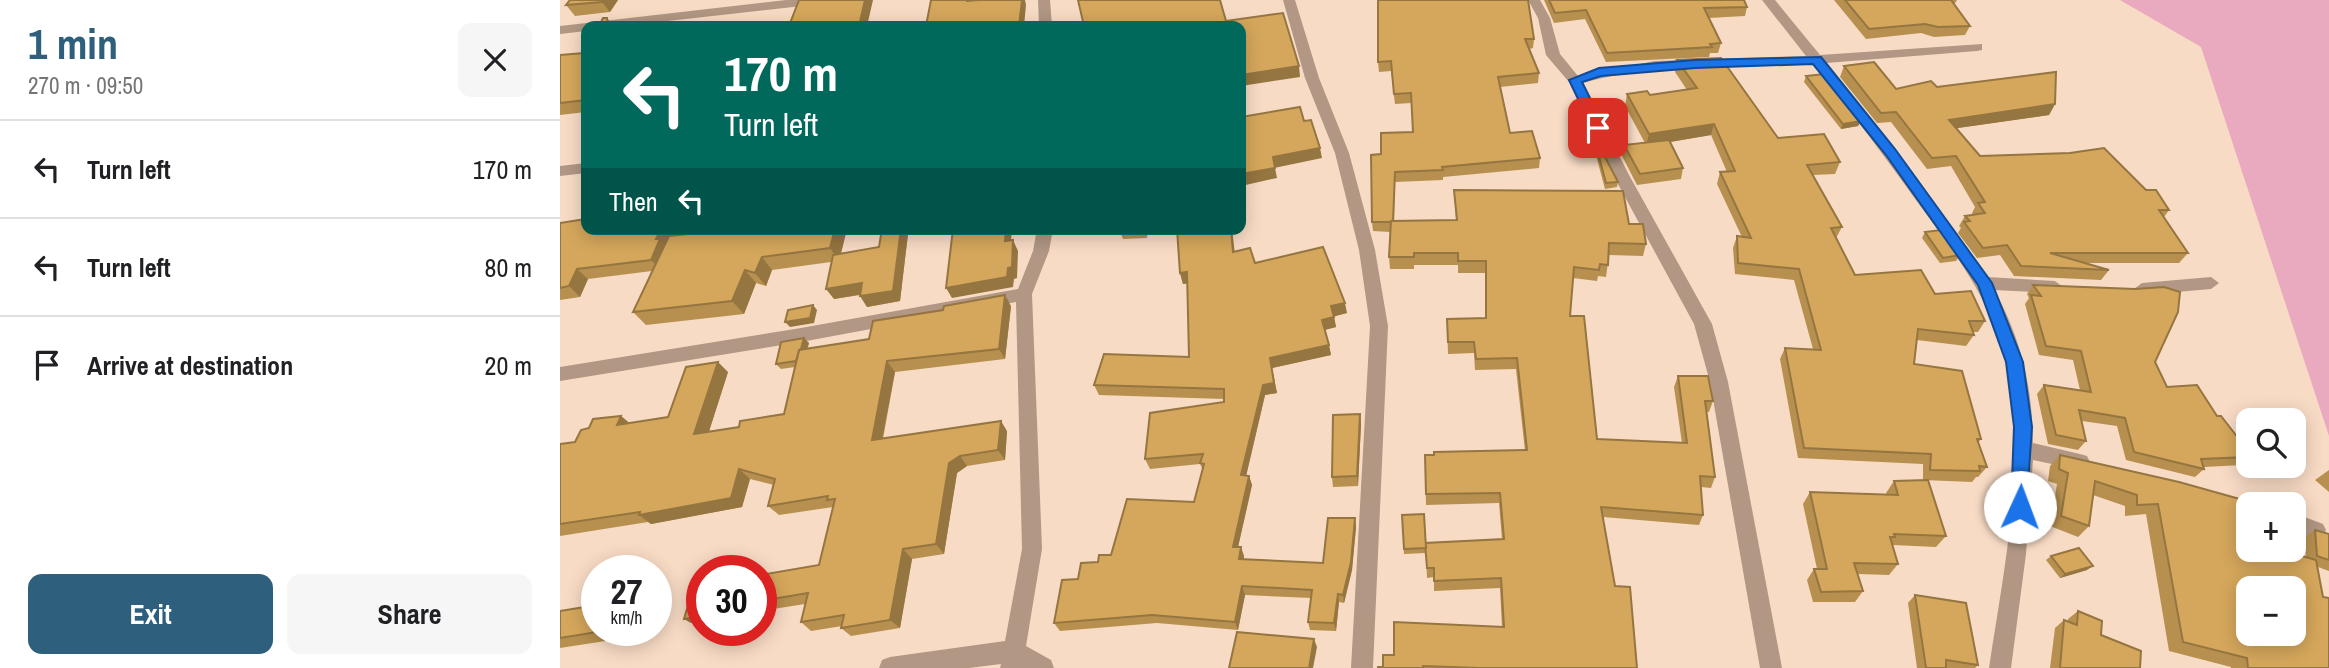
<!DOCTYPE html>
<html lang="en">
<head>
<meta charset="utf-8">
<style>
  body { margin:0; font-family:"Archivo Narrow",sans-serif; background:#f6f6f6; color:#202124; height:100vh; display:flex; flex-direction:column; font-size:26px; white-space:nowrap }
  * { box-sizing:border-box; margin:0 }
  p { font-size:23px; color:#757577 }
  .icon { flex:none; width:38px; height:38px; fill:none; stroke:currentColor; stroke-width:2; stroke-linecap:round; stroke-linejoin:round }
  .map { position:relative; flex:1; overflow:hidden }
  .sheet { display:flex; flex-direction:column; background:#fff; width:560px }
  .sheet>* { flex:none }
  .hud { position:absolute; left:21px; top:21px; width:665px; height:214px; border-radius:14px; box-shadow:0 4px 18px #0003; background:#00695c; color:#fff; overflow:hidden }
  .controls { position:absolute; left:1676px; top:408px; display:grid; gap:14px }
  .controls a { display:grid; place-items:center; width:70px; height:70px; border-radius:14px; background:#fff; box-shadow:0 4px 18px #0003; font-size:35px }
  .speed { position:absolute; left:21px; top:555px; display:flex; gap:14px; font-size:35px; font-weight:700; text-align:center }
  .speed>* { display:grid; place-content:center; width:91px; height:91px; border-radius:50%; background:#fff; box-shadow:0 4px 18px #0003; line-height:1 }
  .speed small { font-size:18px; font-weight:400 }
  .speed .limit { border:10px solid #d22; background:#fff; color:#111 }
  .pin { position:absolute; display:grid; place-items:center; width:60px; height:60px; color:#fff; margin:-30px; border-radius:14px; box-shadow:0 4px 10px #0006 }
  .me { position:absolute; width:77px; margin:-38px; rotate:2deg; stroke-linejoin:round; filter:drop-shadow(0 0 5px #0008) }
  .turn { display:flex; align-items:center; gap:24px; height:147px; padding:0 28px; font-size:32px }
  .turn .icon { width:91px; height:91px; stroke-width:2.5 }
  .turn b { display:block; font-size:49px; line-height:60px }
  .then { display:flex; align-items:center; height:66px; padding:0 28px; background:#0003; gap:14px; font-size:26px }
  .round { display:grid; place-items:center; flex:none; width:74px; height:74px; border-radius:14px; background:#f6f6f6 }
  .summary { display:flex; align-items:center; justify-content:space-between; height:119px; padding:0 28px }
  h1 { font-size:42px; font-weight:700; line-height:52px; color:#2e5f7d }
  .cta { display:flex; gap:14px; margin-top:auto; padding:14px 28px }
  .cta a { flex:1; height:80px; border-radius:14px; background:#2e5f7d; color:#fff; font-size:28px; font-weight:700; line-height:80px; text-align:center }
  .cta a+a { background:#f6f6f6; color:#202124 }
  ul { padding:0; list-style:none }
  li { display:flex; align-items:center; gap:21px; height:98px; padding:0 28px; border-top:2px solid #e0e0e0 }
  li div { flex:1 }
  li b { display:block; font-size:26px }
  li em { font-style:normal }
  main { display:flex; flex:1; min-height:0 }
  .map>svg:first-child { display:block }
  .green { fill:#e9a9be }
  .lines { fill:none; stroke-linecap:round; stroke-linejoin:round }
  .minor { fill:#b19784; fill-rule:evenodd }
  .wall { fill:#b7904f }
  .shaded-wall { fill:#957540 }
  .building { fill:#d5a75c; stroke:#957540; stroke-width:2; fill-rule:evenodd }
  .route { fill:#1a73e8; stroke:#114b97; stroke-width:2 }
</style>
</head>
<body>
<main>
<section class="sheet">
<div class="summary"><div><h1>1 min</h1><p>270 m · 09:50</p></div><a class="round"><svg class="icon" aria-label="close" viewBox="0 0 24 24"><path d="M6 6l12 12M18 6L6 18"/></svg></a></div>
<ul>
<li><svg class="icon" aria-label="left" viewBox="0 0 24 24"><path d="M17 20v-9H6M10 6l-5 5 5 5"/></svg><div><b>Turn left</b></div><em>170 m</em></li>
<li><svg class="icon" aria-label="left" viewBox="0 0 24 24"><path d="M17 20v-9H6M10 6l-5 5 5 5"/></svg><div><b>Turn left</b></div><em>80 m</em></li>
<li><svg class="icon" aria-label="arrive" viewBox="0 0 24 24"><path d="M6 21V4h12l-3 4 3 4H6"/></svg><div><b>Arrive at destination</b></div><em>20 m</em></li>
</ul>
<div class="cta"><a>Exit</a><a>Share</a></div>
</section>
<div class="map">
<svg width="1769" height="668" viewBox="0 0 1769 668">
  <rect width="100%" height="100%" fill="#f8dbc5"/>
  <!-- green -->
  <polygon class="green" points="1560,0 1769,0 1769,436 1641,47"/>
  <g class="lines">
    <!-- minor -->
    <g class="minor">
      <polygon points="226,0 266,0 260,4 63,26 26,26 26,31 0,34 0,26"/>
      <polygon points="478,0 490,0 492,26 479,26"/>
      <polygon points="723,0 735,0 759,78 789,153 815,250 828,326 813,668 791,668 810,326 799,250 775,153 745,78"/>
      <path d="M968 0H980L990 18 1000 54 1018 76 1095 61 1246 56 1202 0H1215L1260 55 1422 44V50L1417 51 1266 63 1354 175 1427 277 1495 281 1503 287 1495 293 1434 290C1461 337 1473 389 1473 443L1520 454 1527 456 1530 462 1527 468 1520 470 1473 460 1466 554 1451 668H1429C1444 568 1467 463 1446 364 1434 304 1396 255 1361 207 1326 158 1290 110 1252 63 1176 67 1097 62 1023 83L1069 175 1152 324 1168 382 1222 668H1200L1150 382 1134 324 1053 175 1009 82 986 55 978 18Z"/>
      <polygon points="26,163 26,173 0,176 0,166"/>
      <polygon points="477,229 493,229 489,251 472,294 482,549 466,646 491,660 494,668 440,668 441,664 409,668 319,668 322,660 330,657 445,641 462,549 456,302 241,342 0,381 0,367 241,328 458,289 473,251"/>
      <polygon points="1651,277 1659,283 1651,289 1582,295 1574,289 1582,283"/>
      <polygon points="1734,513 1763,524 1766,530 1763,536 1756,539 1734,531"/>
    </g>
  </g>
  <!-- wall -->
  <g class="wall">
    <polygon points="58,0 50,12 15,16 6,5"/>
    <polygon points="984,0 1184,0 1187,7 1185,16 1149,18 1161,43 1158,53 1150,53 1149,57 1046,62 1025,19 994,23"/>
    <polygon points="1274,0 1397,0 1394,5 1410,26 1405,35 1374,37 1361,33 1306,39"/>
    <polygon points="974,39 973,48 969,49 979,73 978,83 940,87 950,133 980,158 979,168 883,177 883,180 835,182 834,221 896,220 894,190 1069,224 1086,244 1083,256 1049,255 1046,277 1038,276 1037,281 1013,278 1010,316 1037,439 1122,443 1114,387 1118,376 1153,401 1149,412 1147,412 1155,477 1151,488 1141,487 1143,515 1139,525 1043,517 1055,586 1077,668 818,668 823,667 834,655 942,627 940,588 874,591 874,577 867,578 866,553 844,554 842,515 866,543 942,539 939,503 866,505 865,455 965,451 956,369 915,370 914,353 888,354 887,319 925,318 925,273 898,273 898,265 854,265 854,269 830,269 829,257 830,232 813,231 812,222 821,154 853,132 851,103 835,104 831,71 819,72 818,62"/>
    <polygon points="26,49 26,112 0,115 0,55 24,53"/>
    <polygon points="1117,60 1218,138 1280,162 1275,174 1253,175 1282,227 1276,238 1295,275 1375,294 1425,321 1418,332 1413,332 1414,335 1406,346 1357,340 1354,364 1421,439 1418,443 1427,467 1418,477 1416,477 1412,482 1363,480 1363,464 1238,458 1220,359 1225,348 1253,349 1234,280 1175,274 1173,248 1177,236 1182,237 1157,184 1160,172 1167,172 1151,135 1110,142 1123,168 1121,179 1077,185 1062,156 1064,145 1085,143 1065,106 1067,94 1090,95 1127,90 1115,72"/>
    <polygon points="1284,66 1336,89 1377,87 1495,104 1489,115 1397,128 1420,156 1586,190 1609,210 1604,217 1628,253 1619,263 1525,263 1549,270 1541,280 1454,276 1440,255 1417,258 1398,233 1401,228 1399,226 1405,216 1413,215 1412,213 1415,207 1391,166 1367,169 1331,122 1317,123 1280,77"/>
    <polygon points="1246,76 1301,121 1298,126 1281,129 1244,82"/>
    <polygon points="1038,153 1058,182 1057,187 1045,189 1037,159"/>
    <polygon points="0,223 26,229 117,229 113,236 176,229 287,229 281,253 319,247 348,234 340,301 307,307 300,295 274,299 271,262 212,270 206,286 196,283 184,314 86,325 73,312 92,271 28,279 20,297 0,300"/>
    <polygon points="559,229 588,229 587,238 563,239"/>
    <polygon points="1365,232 1400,255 1396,261 1380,263 1362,238"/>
    <polygon points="675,252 787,313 774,316 776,327 765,330 771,355 712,368 717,393 705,395 686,476 689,476 692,485 678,547 684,556 684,559 763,563 795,518 796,527 792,570 784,603 779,602 776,631 750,630 748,622 751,598 685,595 678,630 597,623 500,631 494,623 518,579 538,562 634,502 643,470 640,464 590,469 585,459 664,402 664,399 539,395 534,385 629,357 628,283 623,284 620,273"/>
    <polygon points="1473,285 1595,362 1607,387 1657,416 1689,452 1689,460 1682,465 1644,467 1644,469 1635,477 1566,460 1557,426 1522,421 1526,441 1518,450 1488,444 1477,394 1484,385 1520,390 1513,360 1479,355 1465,304 1469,298 1467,294"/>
    <polygon points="451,306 445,359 335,372 323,439 447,431 445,460 407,466 397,473 384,554 352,559 340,628 291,636 281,628 282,626 251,631 241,622 245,604 201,611 201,575 259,565 273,507 219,515 208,506 214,485 190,479 182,507 91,524 88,522 0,536 0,444 15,442 29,428 61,416 69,423 108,417 168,372 149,431 179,427 224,414 235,367 221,369 216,364 249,343 247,348 309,339"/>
    <polygon points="800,414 801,424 798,486 773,487 772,477"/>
    <polygon points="1500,455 1689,550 1746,557 1744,537 1755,530 1769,534 1769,571 1758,567 1769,668 1671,668 1671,667 1609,651 1586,514 1565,516 1565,506 1533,495 1529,526 1518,537 1490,526 1497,484 1488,481 1490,466"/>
    <polygon points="1769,470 1769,492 1755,480"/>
    <polygon points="1334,481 1386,536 1376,547 1333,545 1338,564 1329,575 1298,574 1303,591 1295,602 1253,602 1247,580 1254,569 1257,569 1243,504 1250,492 1327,495 1326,493"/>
    <polygon points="1491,556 1527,570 1500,578 1486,560"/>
    <polygon points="1355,595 1418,665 1415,668 1357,668 1348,603"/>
    <polygon points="0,611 37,630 80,630 78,636 0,648"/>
    <polygon points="1518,611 1541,635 1580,668 1490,668 1495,628 1504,620 1508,622 1508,619"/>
  </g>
  <!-- shaded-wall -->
  <g class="shaded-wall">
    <polygon points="43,0 58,0 50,12 42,2"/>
    <polygon points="305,0 313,0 307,26 299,26"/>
    <polygon points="462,0 465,0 466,5 464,26 459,26"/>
    <polygon points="47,18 53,26 48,26"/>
    <polygon points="739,66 740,77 681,86 681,75"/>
    <polygon points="1495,104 1489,115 1384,130 1389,120"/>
    <polygon points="1301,121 1298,126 1281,129 1283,124"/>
    <polygon points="1154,124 1151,135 1086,146 1089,134"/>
    <polygon points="760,148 762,158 714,168 713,157"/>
    <polygon points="715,168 717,178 681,186 681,174"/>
    <polygon points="101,229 117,229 107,247 101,270 91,260 96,239"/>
    <polygon points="275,229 287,229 279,261 270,248"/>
    <polygon points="341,229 376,229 348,234 340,301 307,307 300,296"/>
    <polygon points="446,229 452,229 450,252 445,241"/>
    <polygon points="671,229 672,229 676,263 673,252"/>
    <polygon points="453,240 458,251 457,278 454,279 453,287 392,298 386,288"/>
    <polygon points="202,257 212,270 206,286 195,273"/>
    <polygon points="17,269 28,279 20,297 9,286"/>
    <polygon points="185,270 196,283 184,314 172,301"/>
    <polygon points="627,272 631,283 623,284 620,273"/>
    <polygon points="302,283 309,293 274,299 266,289"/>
    <polygon points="445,295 451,306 445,359 439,349"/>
    <polygon points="785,303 787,313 772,317 771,306"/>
    <polygon points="253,305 257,310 254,323 230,327 225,322"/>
    <polygon points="774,317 776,327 764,330 762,320"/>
    <polygon points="244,338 249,343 243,366 238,361"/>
    <polygon points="769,345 771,355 712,368 717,393 705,395 684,485 681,475 710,358"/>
    <polygon points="327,361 335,372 320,450 312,440"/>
    <polygon points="158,362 168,372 145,444 134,434"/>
    <polygon points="800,414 801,424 798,486 797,476"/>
    <polygon points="61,416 73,426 57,425"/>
    <polygon points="441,421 447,431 445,460 438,450"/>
    <polygon points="400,456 407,466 397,473 384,554 376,544 389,463"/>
    <polygon points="179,469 190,479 182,507 91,524 79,515"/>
    <polygon points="689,476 692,485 676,556 673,547"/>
    <polygon points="795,518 796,527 792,570 784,603 783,595"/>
    <polygon points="681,547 684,556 682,568 679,559"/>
    <polygon points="343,549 352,559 340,628 330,620"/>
    <polygon points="1533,566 1527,570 1500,578 1505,574"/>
    <polygon points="682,586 685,595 678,630 675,622"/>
    <polygon points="778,594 779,602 776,631 774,623"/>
    <polygon points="142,616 142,621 131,623 124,619"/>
    <polygon points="69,630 80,630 78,636"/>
    <polygon points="754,639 757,647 753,668 749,668"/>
  </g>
  <!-- building -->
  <g class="building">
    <polygon points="10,0 43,0 42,2 6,5"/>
    <polygon points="239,0 305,0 299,26 229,26"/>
    <polygon points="371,0 407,0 407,1 419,0 462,0 459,26 366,26"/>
    <polygon points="518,0 660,0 666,21 723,13 739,66 681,75 681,26 524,26"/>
    <polygon points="818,0 968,0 974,39 965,39 979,73 938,77 950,133 972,131 980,158 882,167 883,170 835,172 833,222 812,222 811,155 821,154 821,133 853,132 851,93 834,94 831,61 818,62"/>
    <polygon points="989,0 1184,0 1187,7 1144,8 1161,43 1150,44 1152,47 1047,53 1026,10 995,13"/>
    <polygon points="1285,0 1393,0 1391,0 1410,26 1378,27 1365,24 1309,29"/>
    <polygon points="43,18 47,18 48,26 39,26"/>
    <polygon points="26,49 26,100 0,103 0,55 24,53"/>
    <polygon points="1161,58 1218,138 1264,134 1280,162 1247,165 1282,227 1271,228 1295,275 1361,270 1375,294 1411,291 1425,321 1409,321 1414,335 1358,329 1354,364 1402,371 1421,439 1417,439 1427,467 1419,466 1420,471 1370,470 1371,454 1244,448 1225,348 1261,350 1239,269 1178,263 1177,236 1191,238 1160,172 1175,171 1154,124 1089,134 1067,94 1087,91 1090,95 1137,88 1117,60"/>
    <polygon points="1314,62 1336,89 1371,81 1377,87 1496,72 1495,104 1389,120 1420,156 1510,153 1544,148 1586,190 1596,190 1609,210 1599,210 1628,253 1490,253 1549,270 1461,266 1447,245 1423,248 1404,222 1410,221 1405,216 1425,213 1418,203 1425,202 1396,156 1372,158 1336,112 1321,113 1284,66"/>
    <polygon points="1264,74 1301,121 1283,124 1246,76"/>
    <polygon points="740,107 744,121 751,120 760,148 713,157 715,168 681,174 681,117"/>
    <polygon points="1109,140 1123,168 1080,174 1064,145"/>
    <polygon points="1038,153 1043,153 1058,182 1046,183"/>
    <polygon points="894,190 1063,191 1069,224 1083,224 1086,244 1049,243 1048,265 1040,264 1039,270 1014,267 1010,316 1024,316 1037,439 1127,443 1118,376 1148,376 1153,401 1145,401 1155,477 1140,476 1143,515 1041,507 1055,586 1070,587 1077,668 919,668 863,666 863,668 818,668 818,667 823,667 823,655 834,655 834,622 944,627 941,578 874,581 874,568 867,568 865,543 944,539 940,493 866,494 865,455 874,455 874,452 967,450 957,358 916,359 914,342 888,342 887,319 926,318 926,261 898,261 898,253 854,253 854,257 829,257 831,221 897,220"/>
    <polygon points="26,219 26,229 101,229 96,239 100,239 91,260 17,269 9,286 0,288 0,223"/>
    <polygon points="176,229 275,229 270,248 202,257 195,273 185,270 172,301 73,312 109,236"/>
    <polygon points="322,229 341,229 333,291 300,296 302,283 266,289 273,255 319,247"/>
    <polygon points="393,229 446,229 445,241 453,240 452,267 448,268 447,277 386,288"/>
    <polygon points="617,229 671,229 673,252 690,248 695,263 763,247 785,303 771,306 774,317 762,320 769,345 710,358 714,383 703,385 681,475 689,476 673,547 681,547 679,559 763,563 768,518 795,518 791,562 783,595 778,594 774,623 748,622 752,590 682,586 675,622 592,615 494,623 502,580 518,579 521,563 538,562 539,555 551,555 567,499 634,502 644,464 640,463 643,454 585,459 590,413 664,402 664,389 534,385 544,354 629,357 627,272 620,273"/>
    <polygon points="1381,230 1400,255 1383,258 1365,232"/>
    <polygon points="1473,285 1575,289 1604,287 1620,292 1618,312 1595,362 1607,387 1637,385 1657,416 1661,416 1689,452 1689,457 1641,459 1644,469 1574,452 1565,418 1519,410 1526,441 1496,435 1484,385 1531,392 1521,351 1486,346 1471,295 1481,296"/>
    <polygon points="445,295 439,349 327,361 312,440 441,421 438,450 400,456 389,463 376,544 343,549 330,620 281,628 284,615 241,622 248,593 201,601 201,575 259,565 275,499 267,500 268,496 208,506 215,479 179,469 171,498 79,515 80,512 0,524 0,444 15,442 21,430 29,428 33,419 61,416 57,425 108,417 126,367 158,362 134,434 179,427 180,421 224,414 239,350 309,339 313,321 383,310 384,306"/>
    <polygon points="253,305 250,318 225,322 228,310"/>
    <polygon points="244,338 241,349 239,350 236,361 216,364 221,342"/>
    <polygon points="800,414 797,476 772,477 773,415"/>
    <path d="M1500 455 1619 482 1694 503 1689 504V550H1722L1756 560 1763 597 1769 598V668H1688L1687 658 1623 642 1598 504 1577 505V495L1535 481 1529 526 1501 516 1508 473 1499 469ZM1689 588H1734V634H1689Z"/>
    <polygon points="1368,480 1386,536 1334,534 1335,537 1330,537 1338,564 1294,563 1303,591 1261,592 1254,569 1267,569 1250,492 1338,495 1334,481"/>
    <polygon points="864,514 866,548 844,549 842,515"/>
    <polygon points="1755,530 1769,534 1769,560 1757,556"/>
    <polygon points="1519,548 1533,566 1505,574 1491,556"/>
    <polygon points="142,593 142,616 124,619 131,595"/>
    <polygon points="1355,595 1406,603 1418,665 1386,660 1386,668 1366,668"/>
    <polygon points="37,605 37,630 49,630 0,638 0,611"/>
    <polygon points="1518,611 1542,621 1541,635 1581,651 1580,668 1500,668 1504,620 1517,625"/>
    <polygon points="677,632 754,639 749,668 669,668"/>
  </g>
  <!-- route -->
  <polygon class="route" points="1261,57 1335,149 1432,283 1463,362 1472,427 1466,513 1460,515 1453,513 1451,507 1454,427 1446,362 1418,285 1326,155 1253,64 1135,68 1041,76 1022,82 1045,128 1038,132 1032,128 1009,80 1039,68 1135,60"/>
</svg>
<div class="controls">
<a><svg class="icon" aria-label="search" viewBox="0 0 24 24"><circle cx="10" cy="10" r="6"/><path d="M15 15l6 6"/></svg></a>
<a>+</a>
<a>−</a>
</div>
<div class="speed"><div>27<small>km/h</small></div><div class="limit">30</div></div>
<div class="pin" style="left:1038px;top:128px;background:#d93025"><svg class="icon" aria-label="arrive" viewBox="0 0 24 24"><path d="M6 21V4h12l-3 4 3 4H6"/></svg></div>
<svg class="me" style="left:1460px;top:507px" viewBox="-20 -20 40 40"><circle r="19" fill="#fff"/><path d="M0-13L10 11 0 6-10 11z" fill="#1a73e8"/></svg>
<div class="hud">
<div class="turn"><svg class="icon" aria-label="left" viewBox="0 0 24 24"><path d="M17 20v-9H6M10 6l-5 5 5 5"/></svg><div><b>170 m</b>Turn left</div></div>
<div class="then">Then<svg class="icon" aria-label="left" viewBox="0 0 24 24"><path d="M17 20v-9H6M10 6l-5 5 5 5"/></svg></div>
</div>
</div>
</main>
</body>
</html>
